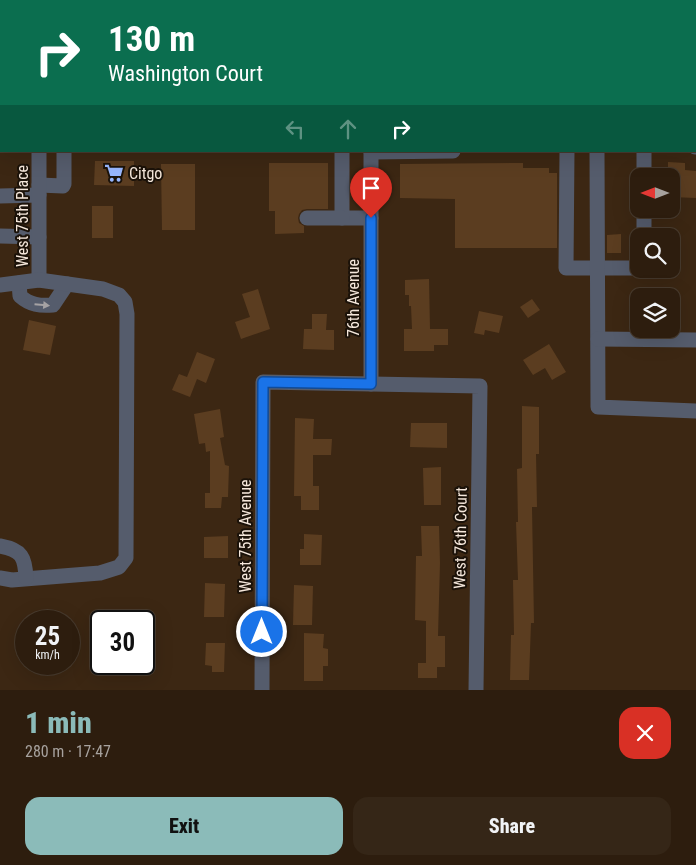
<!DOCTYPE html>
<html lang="en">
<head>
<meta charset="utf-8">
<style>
  body { margin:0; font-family:"Roboto Condensed",sans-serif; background:#352617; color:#f1f3f6; height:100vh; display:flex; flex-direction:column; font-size:19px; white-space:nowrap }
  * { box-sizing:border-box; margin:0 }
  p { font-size:16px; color:#a7a29e }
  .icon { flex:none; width:28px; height:28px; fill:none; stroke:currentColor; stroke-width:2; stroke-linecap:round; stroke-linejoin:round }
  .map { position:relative; height:690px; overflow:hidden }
  .sheet { display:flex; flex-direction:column; background:#2d1d0e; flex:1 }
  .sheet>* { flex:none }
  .top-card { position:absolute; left:0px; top:0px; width:696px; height:152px; box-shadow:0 5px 20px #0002,0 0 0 1px #483b2e; background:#0b6e4f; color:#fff; overflow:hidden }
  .needle { width:32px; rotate:270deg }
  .buttons { position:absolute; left:630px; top:168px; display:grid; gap:10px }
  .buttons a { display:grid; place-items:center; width:50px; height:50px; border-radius:10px; background:#2d1d0e; box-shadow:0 5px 20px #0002,0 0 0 1px #483b2e; font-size:25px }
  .speed { position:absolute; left:15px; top:610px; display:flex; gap:10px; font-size:25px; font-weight:700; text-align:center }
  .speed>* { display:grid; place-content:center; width:65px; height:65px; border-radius:50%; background:#2d1d0e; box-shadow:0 5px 20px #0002,0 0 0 1px #483b2e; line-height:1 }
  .speed small { font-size:12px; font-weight:400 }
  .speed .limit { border:2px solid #111; border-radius:8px; background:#fff; color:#111 }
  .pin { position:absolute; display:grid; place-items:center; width:42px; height:42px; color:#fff; margin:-51px -21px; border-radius:50% 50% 50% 0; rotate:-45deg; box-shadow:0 0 5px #0007 }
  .pin .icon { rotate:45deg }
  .me { position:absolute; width:55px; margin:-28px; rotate:0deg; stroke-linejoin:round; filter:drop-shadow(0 0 4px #0008) }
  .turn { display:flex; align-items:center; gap:18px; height:105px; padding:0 25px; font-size:22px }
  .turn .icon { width:65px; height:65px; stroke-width:2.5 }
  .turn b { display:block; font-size:35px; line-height:42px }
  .lanes { display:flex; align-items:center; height:48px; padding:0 25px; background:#0003; justify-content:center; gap:25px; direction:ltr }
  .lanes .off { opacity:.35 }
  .round { display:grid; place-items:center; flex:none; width:52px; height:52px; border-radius:15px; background:#352617 }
  .summary { display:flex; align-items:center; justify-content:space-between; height:85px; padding:0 25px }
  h1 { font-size:30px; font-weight:800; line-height:38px; color:#8bbbb9 }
  .primary-button { display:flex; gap:10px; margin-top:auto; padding:10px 25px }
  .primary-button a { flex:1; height:58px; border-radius:15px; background:#8bbbb9; color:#111; font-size:20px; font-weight:800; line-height:58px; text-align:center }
  .primary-button a+a { background:#352617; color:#f1f3f6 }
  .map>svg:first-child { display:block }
  .building { fill:#5b3d20 }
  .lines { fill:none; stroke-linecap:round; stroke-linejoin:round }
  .minor { stroke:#555c6c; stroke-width:15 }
  .major { stroke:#7d8cab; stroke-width:15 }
  .oneway { fill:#a5a2a4 }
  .route-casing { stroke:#114b97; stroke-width:12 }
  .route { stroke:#1a73e8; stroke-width:9 }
  .labels { text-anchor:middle; stroke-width:4; stroke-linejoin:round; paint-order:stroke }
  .poi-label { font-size:16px; fill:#f5e7db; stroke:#1b1209; text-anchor:start }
  .street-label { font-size:16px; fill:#f5e7db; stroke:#1b1209 }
</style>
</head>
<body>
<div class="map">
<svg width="696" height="690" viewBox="0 0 696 690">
  <rect width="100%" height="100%" fill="#3c2713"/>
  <!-- building -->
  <g class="building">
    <polygon points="95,161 134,161 134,186 94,185"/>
    <polygon points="668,162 685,163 685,170 696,171 696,198 671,197 671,176 668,176"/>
    <polygon points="269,163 328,163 328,209 307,209 302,210 299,214 298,218 299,223 304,226 304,233 275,234 275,211 269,211"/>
    <polygon points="523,163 523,168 549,168 549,173 557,173 557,248 455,248 455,199 400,198 400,164"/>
    <polygon points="161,164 195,164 195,230 162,230"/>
    <rect x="92" y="206" width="21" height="32"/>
    <polygon points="621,234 621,253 607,253 607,235"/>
    <polygon points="429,279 430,329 448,329 448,345 434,345 434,351 404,351 404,329 412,329 411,306 409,306 409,295 405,295 405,280"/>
    <polygon points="258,289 270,329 241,339 235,322 250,317 242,294"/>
    <polygon points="532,299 540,310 528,318 520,307"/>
    <polygon points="479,311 503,316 499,333 485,330 484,335 474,333"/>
    <polygon points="312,314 327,314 326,330 334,330 334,350 303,349 304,329 312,329"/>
    <polygon points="29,320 56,326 50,355 23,350"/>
    <polygon points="549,344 566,372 552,380 545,368 533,375 523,360"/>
    <polygon points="197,352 215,359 206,383 197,379 190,397 172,390 179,374 187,377"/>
    <polygon points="522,406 539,407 539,454 536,454 537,507 532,507 534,623 531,623 529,680 510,680 511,635 514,635 513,580 518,580 516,522 518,522 517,469 522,468"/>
    <polygon points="220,409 224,437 220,438 225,465 229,466 228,497 222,497 221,508 205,508 205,493 210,493 210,451 206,452 205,443 199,444 194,414"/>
    <polygon points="295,418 314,419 313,439 332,439 331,455 313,455 313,486 319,486 319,510 301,510 301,496 294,496"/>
    <polygon points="411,423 447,423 447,448 410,447"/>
    <polygon points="441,467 441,505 424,505 423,468"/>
    <polygon points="421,526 439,526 440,563 438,636 445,636 445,667 437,667 437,678 418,678 418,663 426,663 426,621 415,620 416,556 422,556"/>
    <polygon points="304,534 322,535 321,565 300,565 300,549 304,549"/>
    <polygon points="228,536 228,558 204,558 204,537"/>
    <polygon points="205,583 225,584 224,617 204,617"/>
    <polygon points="294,585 313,586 312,625 293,625"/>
    <polygon points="304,633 324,634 323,648 328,649 328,666 323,666 323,681 304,681"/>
    <polygon points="206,643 225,643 224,672 212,672 212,666 205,665"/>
  </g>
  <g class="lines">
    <!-- minor -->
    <g class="minor">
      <polyline points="14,0 14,1"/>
      <polyline points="640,0 640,1"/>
      <polyline points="695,27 696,27"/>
      <polyline points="695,112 696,112"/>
      <polyline points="0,130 1,128"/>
      <polyline points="695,147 696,147"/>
      <polyline points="342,151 342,218 371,218"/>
      <polyline points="371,151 371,384"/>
      <polyline points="567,151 566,268 639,268"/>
      <polyline points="597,151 598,407 696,411"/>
      <polyline points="644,151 644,176"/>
      <polyline points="371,152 453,151"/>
      <polyline points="39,185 63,186 64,184 64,151"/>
      <polyline points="0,196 39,195"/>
      <polyline points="644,209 644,236"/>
      <polyline points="307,218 342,218"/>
      <polyline points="0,236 39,237"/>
      <polyline points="39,280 39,151"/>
      <path d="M19 283 20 296C30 305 40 306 53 305L67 284"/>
      <polyline points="0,285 39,280 103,289 119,295 125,302 127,314 126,558 119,567 100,573 12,580 0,578"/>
      <polyline points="598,339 696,340"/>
      <path d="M0 546C22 550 25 557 26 578"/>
      <polyline points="262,690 263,382 480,386 476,690"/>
    </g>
    <!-- major -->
    <g class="major">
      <polyline points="695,71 696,71"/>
      <polyline points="0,73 1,73"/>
    </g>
  </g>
  <!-- one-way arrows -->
  <defs><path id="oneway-solid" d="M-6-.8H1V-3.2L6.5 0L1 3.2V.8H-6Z" transform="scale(1.25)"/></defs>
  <use class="oneway" href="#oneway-solid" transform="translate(42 305) rotate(5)"/>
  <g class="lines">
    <!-- route casing -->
    <g class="route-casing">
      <polyline id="route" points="262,632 263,382 371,384 371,218"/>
    </g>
    <!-- route -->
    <use href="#route" class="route"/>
  </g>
  <!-- icons -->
  <defs>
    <g id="supermarket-bare" transform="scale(1.5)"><path d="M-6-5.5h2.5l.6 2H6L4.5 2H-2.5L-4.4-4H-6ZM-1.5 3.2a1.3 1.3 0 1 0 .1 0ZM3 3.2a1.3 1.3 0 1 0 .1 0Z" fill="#97b6fd" stroke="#1b1209" stroke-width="2.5" paint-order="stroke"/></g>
  </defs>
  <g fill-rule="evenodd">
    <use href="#supermarket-bare" x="114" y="173"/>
  </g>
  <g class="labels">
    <!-- poi labels -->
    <g class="poi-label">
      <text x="129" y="179">Citgo</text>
    </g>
    <!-- street labels -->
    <g class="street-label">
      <text transform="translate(22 216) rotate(-90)" y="6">West 75th Place</text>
      <text transform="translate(353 298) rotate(-90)" y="6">76th Avenue</text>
      <text transform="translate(245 536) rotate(-90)" y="6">West 75th Avenue</text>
      <text transform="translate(460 538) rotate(-89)" y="6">West 76th Court</text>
    </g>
  </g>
</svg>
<div class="buttons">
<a><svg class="needle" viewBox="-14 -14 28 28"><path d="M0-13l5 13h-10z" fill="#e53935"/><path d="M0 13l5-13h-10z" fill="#a7a29e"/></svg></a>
<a><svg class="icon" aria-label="search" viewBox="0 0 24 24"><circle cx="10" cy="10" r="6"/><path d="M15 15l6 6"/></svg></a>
<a><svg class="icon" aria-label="layers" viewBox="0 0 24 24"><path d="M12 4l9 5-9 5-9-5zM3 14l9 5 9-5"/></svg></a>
</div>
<div class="speed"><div>25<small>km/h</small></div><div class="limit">30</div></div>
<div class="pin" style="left:371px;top:218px;background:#d93025"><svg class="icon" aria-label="arrive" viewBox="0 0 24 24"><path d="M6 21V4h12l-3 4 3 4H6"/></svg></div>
<svg class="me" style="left:262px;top:632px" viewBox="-20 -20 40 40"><circle r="17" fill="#1a73e8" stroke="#fff" stroke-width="3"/><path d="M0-11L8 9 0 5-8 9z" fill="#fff"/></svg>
<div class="top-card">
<div class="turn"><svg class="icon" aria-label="right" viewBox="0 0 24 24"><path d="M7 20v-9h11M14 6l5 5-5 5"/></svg><div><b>130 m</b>Washington Court</div></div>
<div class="lanes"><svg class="icon off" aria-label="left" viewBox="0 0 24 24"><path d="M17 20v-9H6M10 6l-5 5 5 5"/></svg><svg class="icon off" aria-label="ahead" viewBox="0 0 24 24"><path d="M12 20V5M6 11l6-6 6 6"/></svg><svg class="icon" aria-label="right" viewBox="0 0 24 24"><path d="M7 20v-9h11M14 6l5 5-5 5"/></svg></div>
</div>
</div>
<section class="sheet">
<div class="summary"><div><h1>1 min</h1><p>280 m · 17:47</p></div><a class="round" style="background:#d93025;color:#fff"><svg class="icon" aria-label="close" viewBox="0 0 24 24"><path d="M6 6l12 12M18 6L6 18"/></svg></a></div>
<div class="primary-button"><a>Exit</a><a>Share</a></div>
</section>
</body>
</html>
